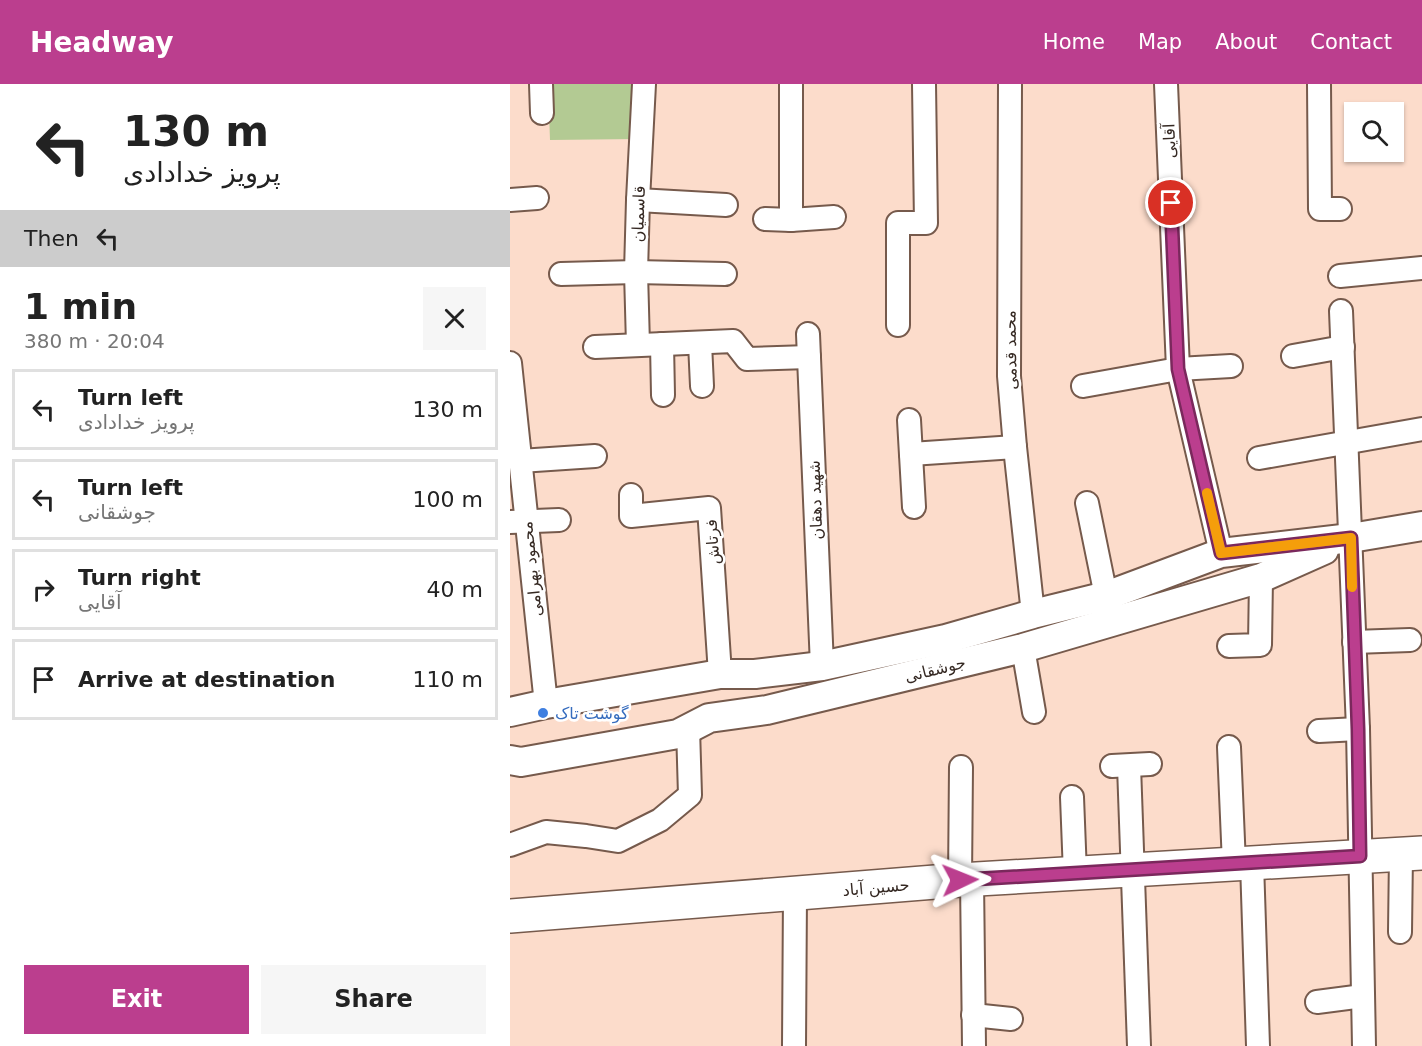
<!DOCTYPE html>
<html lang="en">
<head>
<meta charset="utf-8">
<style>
  body { margin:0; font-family:"DejaVu Sans","Noto Sans Arabic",sans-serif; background:#f6f6f6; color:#222; height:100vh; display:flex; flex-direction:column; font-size:22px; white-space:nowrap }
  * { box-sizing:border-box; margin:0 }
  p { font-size:20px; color:#767676 }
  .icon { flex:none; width:33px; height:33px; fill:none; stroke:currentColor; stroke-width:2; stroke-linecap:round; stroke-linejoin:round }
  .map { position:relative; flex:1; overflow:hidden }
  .details { display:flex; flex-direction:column; background:#fff; width:510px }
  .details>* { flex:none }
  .top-card { background:#fff; color:#222; overflow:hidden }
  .fabs { position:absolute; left:834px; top:18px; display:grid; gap:12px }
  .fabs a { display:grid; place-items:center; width:60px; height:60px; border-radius:0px; background:#fff; box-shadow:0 2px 4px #0004; font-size:30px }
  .pin { position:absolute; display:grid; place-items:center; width:51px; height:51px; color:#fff; margin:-26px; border:3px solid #fff; border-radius:50%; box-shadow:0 2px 6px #0007 }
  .me { position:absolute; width:66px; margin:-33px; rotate:88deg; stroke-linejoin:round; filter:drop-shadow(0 0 4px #0008) }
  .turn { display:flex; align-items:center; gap:21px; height:126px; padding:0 24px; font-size:27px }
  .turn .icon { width:78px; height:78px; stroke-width:2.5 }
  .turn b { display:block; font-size:42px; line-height:51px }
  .then { display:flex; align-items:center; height:57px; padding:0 24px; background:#0003; gap:12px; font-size:22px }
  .round { display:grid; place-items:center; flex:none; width:63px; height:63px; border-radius:0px; background:#f6f6f6 }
  .headline { display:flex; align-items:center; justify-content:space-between; height:102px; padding:0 24px }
  h1 { font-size:36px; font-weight:600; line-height:45px }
  .primary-button { display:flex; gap:12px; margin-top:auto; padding:12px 24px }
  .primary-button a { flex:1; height:69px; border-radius:0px; background:#bb3e8e; color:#fff; font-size:24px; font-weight:600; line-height:69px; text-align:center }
  .primary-button a+a { background:#f6f6f6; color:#222 }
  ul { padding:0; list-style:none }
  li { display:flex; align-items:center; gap:18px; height:81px; margin:0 12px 9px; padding:0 12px; border:3px solid #e0e0e0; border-radius:0px }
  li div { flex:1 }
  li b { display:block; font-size:22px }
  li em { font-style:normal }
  header { display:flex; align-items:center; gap:36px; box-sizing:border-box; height:84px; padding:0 30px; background:#bb3e8e; color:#fff }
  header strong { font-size:28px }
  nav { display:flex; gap:33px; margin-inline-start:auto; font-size:21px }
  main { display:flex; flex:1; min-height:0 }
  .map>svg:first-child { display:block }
  .green { fill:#b3ca93 }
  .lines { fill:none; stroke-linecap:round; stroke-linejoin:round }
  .minor-casing { stroke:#765a4c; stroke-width:26 }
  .tertiary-casing { stroke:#765a4c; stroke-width:32 }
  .secondary-casing { stroke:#765a4c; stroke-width:36 }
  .minor { stroke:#fff; stroke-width:22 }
  .tertiary { stroke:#fff; stroke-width:28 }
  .secondary { stroke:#fff; stroke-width:33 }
  .route-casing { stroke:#7a285c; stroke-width:15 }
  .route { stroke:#bb3e8e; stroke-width:10 }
  .slow { stroke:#f59e0b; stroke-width:10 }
  .shop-dot { fill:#3f7fe0; stroke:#fff; stroke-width:2 }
  .labels { text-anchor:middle; stroke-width:5; stroke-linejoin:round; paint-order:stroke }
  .street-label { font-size:16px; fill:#352923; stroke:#fff }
  .shop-label { font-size:16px; fill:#366cbe; stroke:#fff; text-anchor:start }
</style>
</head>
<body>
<header>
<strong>Headway</strong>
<nav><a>Home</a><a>Map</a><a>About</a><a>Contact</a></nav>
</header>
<main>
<section class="details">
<div class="top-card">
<div class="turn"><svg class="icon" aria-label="left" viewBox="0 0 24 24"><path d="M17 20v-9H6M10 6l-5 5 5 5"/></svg><div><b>130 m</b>پرویز خدادادی</div></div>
<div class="then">Then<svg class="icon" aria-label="left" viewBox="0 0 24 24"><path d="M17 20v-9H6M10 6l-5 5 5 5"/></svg></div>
</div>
<div class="headline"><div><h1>1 min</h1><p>380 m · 20:04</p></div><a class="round"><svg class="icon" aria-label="close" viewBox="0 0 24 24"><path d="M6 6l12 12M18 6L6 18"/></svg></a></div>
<ul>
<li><svg class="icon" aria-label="left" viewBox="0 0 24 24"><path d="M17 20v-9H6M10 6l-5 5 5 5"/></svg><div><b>Turn left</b><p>پرویز خدادادی</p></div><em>130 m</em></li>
<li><svg class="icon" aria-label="left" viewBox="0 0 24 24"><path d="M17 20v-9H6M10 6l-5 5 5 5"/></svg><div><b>Turn left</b><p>جوشقانی</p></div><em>100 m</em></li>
<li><svg class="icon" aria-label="right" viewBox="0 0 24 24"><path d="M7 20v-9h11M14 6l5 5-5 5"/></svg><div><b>Turn right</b><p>آقایی</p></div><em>40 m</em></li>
<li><svg class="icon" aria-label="arrive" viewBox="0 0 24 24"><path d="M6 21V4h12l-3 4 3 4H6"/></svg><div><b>Arrive at destination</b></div><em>110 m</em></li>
</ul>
<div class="primary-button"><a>Exit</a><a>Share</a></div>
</section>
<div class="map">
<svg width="912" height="962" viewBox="0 0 912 962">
  <rect width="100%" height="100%" fill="#fcdccb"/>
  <!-- green -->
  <polygon class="green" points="38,0 129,0 127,55 40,56"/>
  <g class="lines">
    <!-- minor casing -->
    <g class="minor-casing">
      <g id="minor">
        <polyline points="31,0 32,29"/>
        <polyline points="500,0 499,292 505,363 523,530"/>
        <polyline points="656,0 668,285 711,469"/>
        <polyline points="809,0 810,125 830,125"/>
        <polyline points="0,116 27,114"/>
        <polyline points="128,116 216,121"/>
        <polyline points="255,135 281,136 324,133"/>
        <polyline points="281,136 281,0"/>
        <polyline points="51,190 126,188 215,190"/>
        <polyline points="830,192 912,184"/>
        <polyline points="831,227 848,645 854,962"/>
        <polyline points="388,241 388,139 416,139 414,0"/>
        <polyline points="298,250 312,582"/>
        <polyline points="190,259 192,302"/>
        <polyline points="152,260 153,311"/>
        <polyline points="128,261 126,188 128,116 134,0"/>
        <polyline points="85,263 223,257 237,275 299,273"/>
        <polyline points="783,272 833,263"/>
        <polyline points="0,279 36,620"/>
        <polyline points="573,302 668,285 721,282"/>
        <polyline points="399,336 404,423"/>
        <polyline points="401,370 505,363"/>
        <polyline points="749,374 912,345"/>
        <polyline points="10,377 85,372"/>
        <polyline points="121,411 121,432 199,424 210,590"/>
        <polyline points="577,419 596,512"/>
        <polyline points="0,438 49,436"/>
        <polyline points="844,558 900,556"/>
        <polyline points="719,562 750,561 751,494"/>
        <polyline points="513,564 524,628"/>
        <polyline points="809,647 848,645"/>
        <polyline points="719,663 724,780"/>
        <polyline points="602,682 640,680"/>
        <polyline points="619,682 629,962"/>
        <polyline points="562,713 565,790"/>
        <polyline points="0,761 36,748 76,752 108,757 150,736 180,711 178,644"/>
        <polyline points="742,779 748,962"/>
        <polyline points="450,796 451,683"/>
        <polyline points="462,796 464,962"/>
        <polyline points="890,848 891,770"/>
        <polyline points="807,918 853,912"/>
        <polyline points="463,931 501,935"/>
        <polyline points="284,962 285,810"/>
      </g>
    </g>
    <!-- tertiary casing -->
    <g class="tertiary-casing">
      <g id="tertiary">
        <polyline points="0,628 36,620 210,590 245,590 312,582 436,555 523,530 596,512 711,469 841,454 912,442"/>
        <polyline points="0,676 11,678 168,650 199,634 257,626 513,564 751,494 814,466"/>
      </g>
    </g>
    <!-- secondary casing -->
    <g class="secondary-casing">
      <polyline id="secondary" points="0,832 450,796 912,769"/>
    </g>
    <!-- minor -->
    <use href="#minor" class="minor"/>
    <!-- tertiary -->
    <use href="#tertiary" class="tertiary"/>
    <!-- secondary -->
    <use href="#secondary" class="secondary"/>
  </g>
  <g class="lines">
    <!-- route casing -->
    <g class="route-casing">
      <polyline id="route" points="450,796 850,772 848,645 841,454 711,469 668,285 661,119"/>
    </g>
    <!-- route -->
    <use href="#route" class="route"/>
    <!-- slow -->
    <polyline class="slow" points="697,409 711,469 841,454 842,503"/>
  </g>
  <!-- markers -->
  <circle class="shop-dot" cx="33" cy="629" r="6"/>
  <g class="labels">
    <!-- street labels -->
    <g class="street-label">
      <text transform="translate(659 57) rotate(-92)" y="6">آقایی</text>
      <text transform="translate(128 130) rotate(-88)" y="6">قاسمیان</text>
      <text transform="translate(500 266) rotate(-91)" y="6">محمد قدمی</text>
      <text transform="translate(305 416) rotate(-92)" y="6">شهید دهقان</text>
      <text transform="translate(202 458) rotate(-94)" y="6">فرتاش</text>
      <text transform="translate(21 485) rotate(-96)" y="6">محمود بهرامی</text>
      <text transform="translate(425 585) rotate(-14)" y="6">جوشقانی</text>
      <text transform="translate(366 803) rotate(-5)" y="6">حسین آباد</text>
    </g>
    <!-- shop labels -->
    <g class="shop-label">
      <text x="45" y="635">گوشت تاک</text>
    </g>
  </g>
</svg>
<div class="fabs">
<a><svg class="icon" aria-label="search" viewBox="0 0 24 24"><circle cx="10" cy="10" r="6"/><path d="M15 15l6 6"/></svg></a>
</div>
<div class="pin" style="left:661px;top:119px;background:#d93025"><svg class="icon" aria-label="arrive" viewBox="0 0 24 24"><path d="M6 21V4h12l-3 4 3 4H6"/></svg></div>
<svg class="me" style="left:450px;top:796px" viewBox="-20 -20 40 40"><path d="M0-17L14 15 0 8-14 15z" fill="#bb3e8e" stroke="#fff" stroke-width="4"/></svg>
</div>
</main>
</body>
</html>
